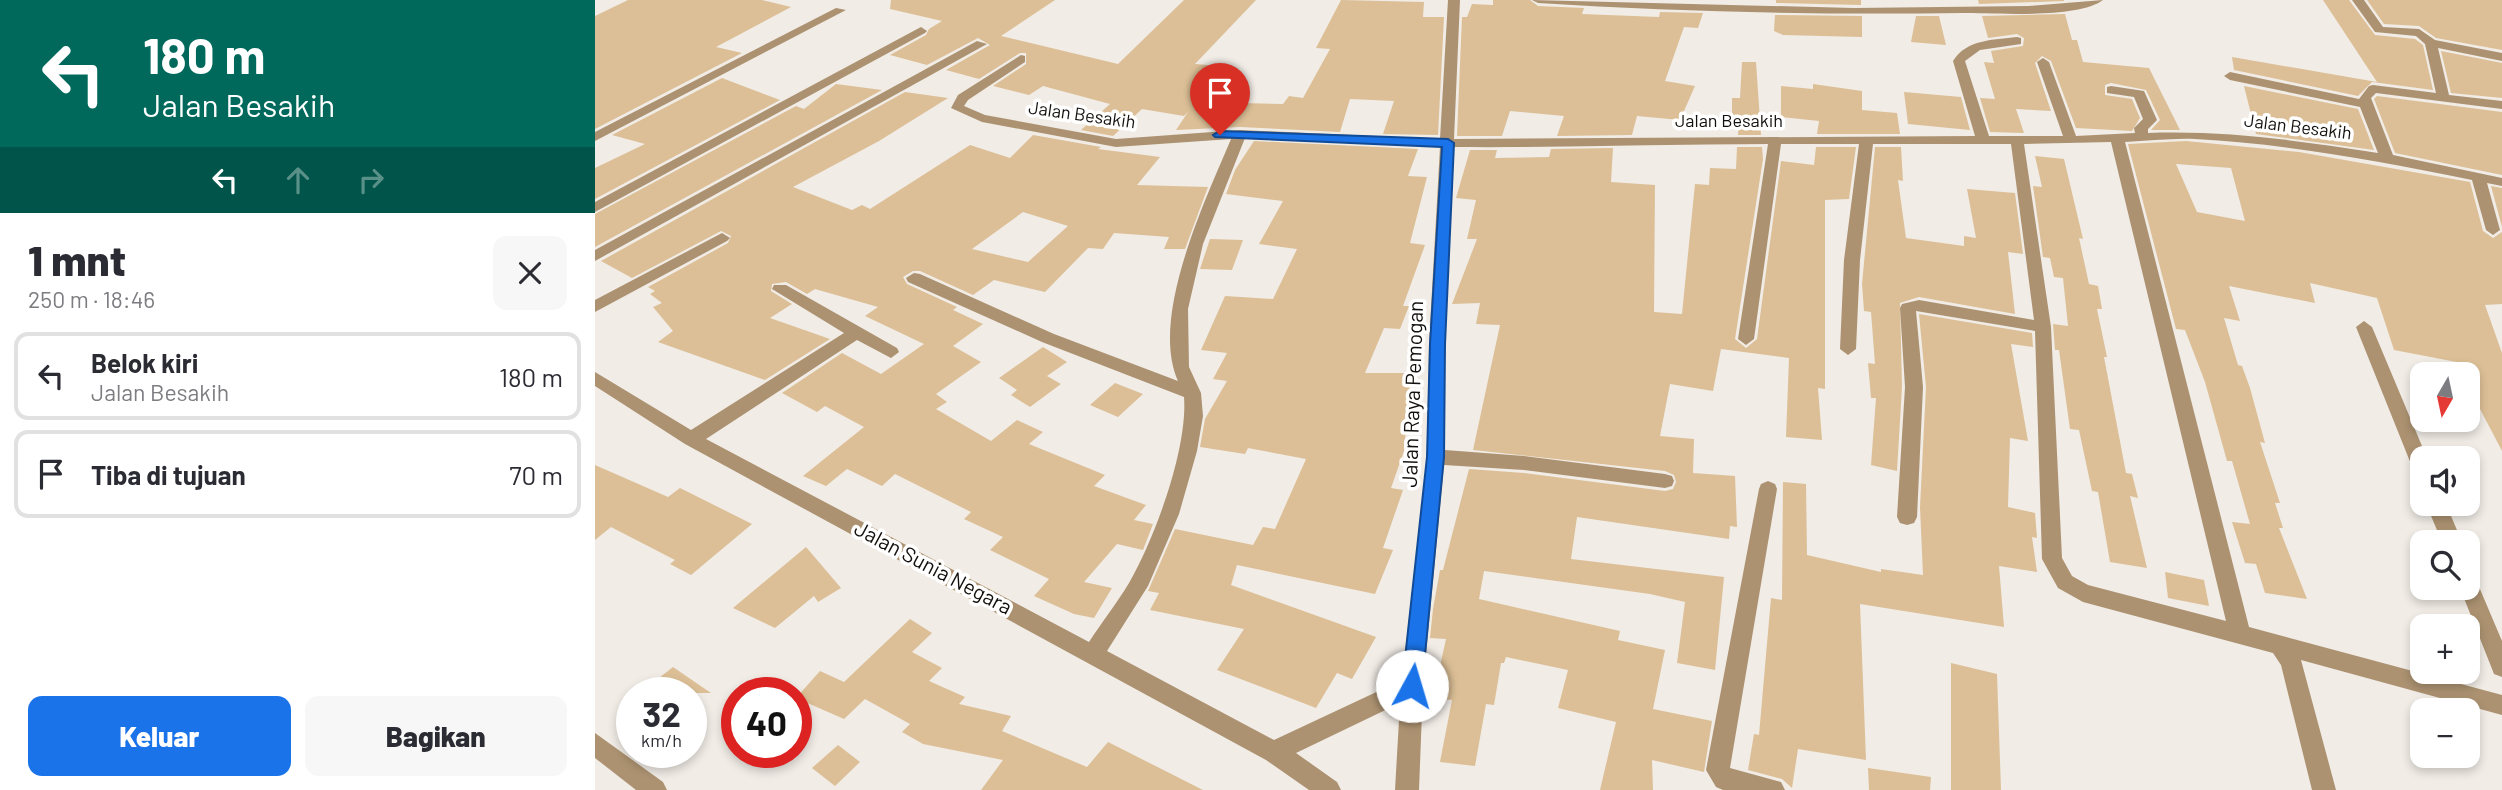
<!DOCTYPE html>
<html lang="id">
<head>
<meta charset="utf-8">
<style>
  body { margin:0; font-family:Barlow,sans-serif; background:#f7f7f7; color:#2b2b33; height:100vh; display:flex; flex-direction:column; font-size:26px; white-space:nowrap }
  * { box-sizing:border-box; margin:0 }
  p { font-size:23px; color:#7c7c81 }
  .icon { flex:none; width:38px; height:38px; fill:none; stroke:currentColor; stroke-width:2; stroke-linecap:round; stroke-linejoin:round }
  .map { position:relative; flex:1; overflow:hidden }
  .drawer { display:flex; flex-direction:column; background:#fff; width:595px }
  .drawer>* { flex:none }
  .banner { background:#00695c; color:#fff; overflow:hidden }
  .needle { width:46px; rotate:189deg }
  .buttons { position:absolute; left:1815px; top:362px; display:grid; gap:14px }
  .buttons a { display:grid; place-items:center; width:70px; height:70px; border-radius:14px; background:#fff; box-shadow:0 4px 10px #0003; font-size:35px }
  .speed { position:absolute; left:21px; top:677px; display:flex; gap:14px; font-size:35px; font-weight:700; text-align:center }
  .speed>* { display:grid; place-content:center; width:91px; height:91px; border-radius:50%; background:#fff; box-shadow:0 4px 10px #0003; line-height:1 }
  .speed small { font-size:18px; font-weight:400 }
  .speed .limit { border:10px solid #d22; background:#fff; color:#111 }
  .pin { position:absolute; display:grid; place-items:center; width:60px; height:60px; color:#fff; margin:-72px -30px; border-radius:50% 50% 50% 0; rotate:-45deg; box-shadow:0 0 7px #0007 }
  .pin .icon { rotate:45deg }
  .me { position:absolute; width:77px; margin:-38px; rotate:6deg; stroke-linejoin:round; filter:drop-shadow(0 0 5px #0008) }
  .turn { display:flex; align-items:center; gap:24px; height:147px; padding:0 28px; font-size:32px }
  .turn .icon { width:91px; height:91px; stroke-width:2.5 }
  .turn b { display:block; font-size:49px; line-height:60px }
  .lanes { display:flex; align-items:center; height:66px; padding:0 28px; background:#0003; justify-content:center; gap:35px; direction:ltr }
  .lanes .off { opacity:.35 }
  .round { display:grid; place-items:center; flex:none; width:74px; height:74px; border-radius:14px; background:#f7f7f7 }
  .summary { display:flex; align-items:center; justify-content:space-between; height:119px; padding:0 28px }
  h1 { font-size:42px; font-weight:800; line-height:52px }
  .primary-button { display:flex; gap:14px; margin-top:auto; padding:14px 28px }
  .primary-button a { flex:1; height:80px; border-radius:14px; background:#1a73e8; color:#fff; font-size:28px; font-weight:800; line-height:80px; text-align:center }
  .primary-button a+a { background:#f7f7f7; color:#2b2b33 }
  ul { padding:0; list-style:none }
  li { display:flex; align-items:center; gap:21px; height:88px; margin:0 14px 10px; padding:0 14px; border:4px solid #e1e1e2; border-radius:14px }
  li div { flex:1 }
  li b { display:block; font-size:26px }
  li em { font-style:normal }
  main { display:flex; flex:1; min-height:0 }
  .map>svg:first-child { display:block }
  .building { fill:#dcbf96; fill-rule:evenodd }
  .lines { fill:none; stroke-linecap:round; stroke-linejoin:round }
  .minor { fill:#ac9271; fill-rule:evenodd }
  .route { fill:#1a73e8; stroke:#114b97; stroke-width:2 }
  .labels { text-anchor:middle; stroke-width:7; stroke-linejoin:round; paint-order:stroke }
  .far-street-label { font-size:18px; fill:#12100e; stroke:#fff }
  .street-label { font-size:21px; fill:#12100e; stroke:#fff }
</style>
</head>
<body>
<main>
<section class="drawer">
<div class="banner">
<div class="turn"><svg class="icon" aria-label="left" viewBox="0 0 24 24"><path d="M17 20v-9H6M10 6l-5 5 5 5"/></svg><div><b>180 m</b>Jalan Besakih</div></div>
<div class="lanes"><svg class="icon" aria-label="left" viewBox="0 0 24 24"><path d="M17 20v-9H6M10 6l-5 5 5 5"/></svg><svg class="icon off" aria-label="ahead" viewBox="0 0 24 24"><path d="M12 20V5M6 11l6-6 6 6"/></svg><svg class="icon off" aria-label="right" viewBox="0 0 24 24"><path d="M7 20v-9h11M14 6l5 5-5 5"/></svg></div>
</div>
<div class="summary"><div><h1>1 mnt</h1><p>250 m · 18:46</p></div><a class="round"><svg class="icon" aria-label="close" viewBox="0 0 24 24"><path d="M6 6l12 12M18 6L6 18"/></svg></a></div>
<ul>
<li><svg class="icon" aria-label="left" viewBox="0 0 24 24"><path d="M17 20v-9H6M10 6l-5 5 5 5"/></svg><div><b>Belok kiri</b><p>Jalan Besakih</p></div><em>180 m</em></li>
<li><svg class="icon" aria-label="arrive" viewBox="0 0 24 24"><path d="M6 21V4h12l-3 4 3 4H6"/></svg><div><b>Tiba di tujuan</b></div><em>70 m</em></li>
</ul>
<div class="primary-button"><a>Keluar</a><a>Bagikan</a></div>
</section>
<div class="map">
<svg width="1907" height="790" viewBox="0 0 1907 790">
  <rect width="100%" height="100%" fill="#f1ece6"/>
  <!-- building -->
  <g class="building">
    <polygon points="33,0 167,0 196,7 121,47 147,53 0,129 0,16"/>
    <polygon points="296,0 460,0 406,36 523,64 589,0 661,0 600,64 613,65 608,71 629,74 603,102 688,104 694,96 708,98 735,49 721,48 746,0 829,2 828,17 849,17 843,135 788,134 799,101 755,99 745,132 645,127 581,130 593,112 589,116 547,109 518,136 486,130 515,104 448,86 434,95 398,86 431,64 431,53 425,53 384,79 351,70 395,45 383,38 332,65 295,55 331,35 334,29 347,21 295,9"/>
    <polygon points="898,0 935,0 943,6 989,8 987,14 1064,17 1065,12 1108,13 1103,28 1089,27 1070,81 1100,86 1085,120 1042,116 1037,135 962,136 969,116 915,111 907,136 862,136 867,17 872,17 877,4 898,5"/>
    <polygon points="1181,0 1266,0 1266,5 1181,3"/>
    <polygon points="1383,0 1469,0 1469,1 1384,4"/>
    <polygon points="1728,0 1754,0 1780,35 1820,39 1828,45 1838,90 1777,82 1763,96 1639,70 1637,57 1782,82"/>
    <polygon points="1772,0 1907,0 1907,50 1841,38 1824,26 1789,24"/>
    <polygon points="1470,14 1477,40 1482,40 1488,62 1554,68 1585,130 1556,130 1565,120 1551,90 1516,83 1510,85 1510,95 1537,99 1545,118 1537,131 1481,128 1456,61 1447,56 1440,63 1456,111 1421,109 1429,133 1395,132 1385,98 1400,99 1389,62 1399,63 1396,51 1428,46 1429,38 1422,34 1393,38 1387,16"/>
    <polygon points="1180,15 1267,16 1267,37 1188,35 1179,31"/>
    <polygon points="1321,16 1344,16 1351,45 1316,42"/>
    <polygon points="1846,51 1907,63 1907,98 1856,93"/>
    <polygon points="1147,62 1161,62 1166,135 1143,135 1144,119 1137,118 1137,98 1145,98"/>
    <polygon points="127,78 185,100 0,199 0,168 50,144 17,135"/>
    <polygon points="241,84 287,90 0,247 0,214 201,106 209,109"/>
    <polygon points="1218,84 1267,91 1267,110 1302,113 1305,134 1222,134 1224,121 1186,117 1186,86 1218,89"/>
    <polygon points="1649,86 1763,109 1779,150 1661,134"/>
    <path d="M310 92 353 98 284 141 198 187 257 210 267 205 275 209 375 145 415 158 438 135 506 147 503 149 565 157 542 185 613 187 590 249H569L574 237 519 233 508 249 493 248 450 292 399 280 378 295 325 271H318L308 277 312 284 362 307 358 310 388 324 358 346 386 362 341 394 352 402 341 409 396 441 422 420 448 432 434 444 510 475 499 486 551 505 539 520 558 524 548 550 522 544 489 582 517 588 499 618 479 614 439 596 454 579 395 550 408 537 369 519 376 512 300 474 287 486 252 469 231 486 208 476 269 427 230 406 222 412 187 393 247 353 286 374 329 344 270 316 283 307 220 289 212 294 191 282 177 284 176 291 197 304 175 318 235 339 170 380 63 342 78 331 58 307 67 303 55 294 60 291 53 287 133 243 136 236 126 231 37 278 6 261ZM428 212 473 226 433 262 377 249Z"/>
    <polygon points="1309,92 1366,97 1375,130 1313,124"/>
    <polygon points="1782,96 1907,112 1907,175 1800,153 1779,99"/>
    <polygon points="659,141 823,149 813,176 832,177 815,243 830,245 808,306 814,306 805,329 789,328 770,373 816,373 809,451 796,488 808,490 788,548 798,550 780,594 642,565 636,585 781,637 757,679 742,673 721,708 622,670 649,629 555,610 564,593 553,591 580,529 658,545 668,527 680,529 711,459 653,448 650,454 605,447 610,419 632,381 618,379 632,353 606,350 630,296 678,299 702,249 664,244 688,201 631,194 640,170"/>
    <path d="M1591 141 1704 152 1875 182 1888 231 1898 238 1907 232V304L1890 305 1907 353V451L1872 384V364L1799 350 1782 298 1715 283 1720 303 1634 286 1645 321 1629 318 1643 365 1647 366 1655 388 1670 443 1665 442 1685 503H1680L1688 528H1684L1712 599 1670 593 1661 564 1650 563 1637 522 1655 524 1637 461H1632L1610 382 1590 330 1581 329 1533 144ZM1581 164 1636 168 1650 221 1602 212Z"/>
    <polygon points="1142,147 1167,147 1168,159 1140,339 1151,348 1162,339 1186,161 1219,165 1221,147 1261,147 1254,199 1230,200 1230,389 1223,388 1227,440 1191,437 1194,358 1126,349 1118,391 1075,384 1065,436 1099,439 1098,473 1140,476 1142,527 1135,526 1134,539 982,517 976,559 1129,577 1120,670 1082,663 1090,602 1055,594 889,571 884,599 1025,631 1023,640 1070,650 1058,709 1117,721 1109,772 1057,760 1058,790 1005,790 1021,722 963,708 973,670 911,657 909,663 906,663 899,705 891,704 880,766 845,762 857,700 838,698 851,639 835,638 838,609 845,570 848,570 874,469 929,473 1070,491 1078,489 1081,482 1079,475 1070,471 878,450 905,325 881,324 885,303 857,304 882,239 872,239 881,200 861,198 875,150 902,150 900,158 954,157 956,149 1018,148 1016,182 1060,185 1059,312 1087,314 1100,184 1114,185 1115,168 1141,169"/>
    <polygon points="1280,147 1306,147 1308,181 1303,180 1311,238 1369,246 1369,236 1381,238 1372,189 1420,193 1428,254 1413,252 1420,314 1324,297 1305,303 1307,387 1302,471 1276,465 1281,398 1276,398 1273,363 1280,364 1276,312 1269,311 1267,284"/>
    <polygon points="1440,156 1469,159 1488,239 1484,238 1494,284 1503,286 1507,309 1502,309 1512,357 1509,357 1531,473 1537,474 1543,498 1535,496 1552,568 1515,562 1503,492 1497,491 1484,430 1475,429 1464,350 1460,350 1458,324 1473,326 1468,278 1459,277 1455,258 1448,257 1438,186 1447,187"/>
    <polygon points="1896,186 1907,188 1907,227"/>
    <polygon points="615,239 648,240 637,270 605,269"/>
    <polygon points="1324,314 1437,333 1438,347 1416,344 1433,441 1415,438 1413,507 1440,513 1442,538 1437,537 1442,572 1404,566 1409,627 1265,604 1271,760 1203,749 1197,788 1187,779 1153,770 1159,734 1164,735 1176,598 1187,600 1188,482 1211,484 1212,555 1286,572 1286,569 1328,575 1325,507 1331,387"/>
    <polygon points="448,347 472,362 452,376 466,384 435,407 416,395 422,390 404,378"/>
    <polygon points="520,383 548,394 523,417 495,405"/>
    <polygon points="0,465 73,497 85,488 157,524 96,575 75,564 80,560 16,527 0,540"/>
    <polygon points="211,547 246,588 223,602 219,596 180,628 138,608"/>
    <polygon points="1570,572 1609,580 1614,606 1573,598"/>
    <polygon points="315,619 337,633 317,652 347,668 334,681 370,697 364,704 416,716 407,731 492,767 513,742 608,790 386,790 408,760 328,744 307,732 315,724 270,699 249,719 201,698 225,671 249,682"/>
    <polygon points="1356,663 1402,674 1406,790 1356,790"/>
    <polygon points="78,667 116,693 45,693"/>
    <polygon points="243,745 265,762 240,786 217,768"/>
    <polygon points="1273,768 1336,777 1335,790 1274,790"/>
  </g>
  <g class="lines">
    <!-- minor -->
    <g class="minor">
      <path d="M853 0H865L859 139 1380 136 1358 61C1372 39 1398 40 1422 37L1426 38V44L1385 50 1370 61 1394 136H1468L1442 62 1448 58 1454 62 1481 136 1540 133 1539 128 1548 119 1539 97 1512 93V87L1516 86 1549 91 1562 120 1553 129V133C1631 130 1706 141 1783 153L1765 107 1635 80 1629 76 1635 72 1764 99 1774 86 1778 85 1841 93 1830 44 1821 36 1780 32 1757 0H1769L1788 27 1824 29 1840 40 1907 53V61L1843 48 1854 95 1907 101V109L1781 93 1776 98 1798 155 1907 178V186L1892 183 1905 230 1898 235 1891 230 1877 180C1785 161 1693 144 1600 139 1577 138 1553 141 1530 142L1654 627 1907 695V715L1706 660 1741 790H1717L1686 665 1678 653 1488 602 1463 588 1447 559 1440 331 1321 311 1328 387 1322 517 1319 523 1312 525 1305 523 1302 517 1310 387 1305 308 1307 304 1324 300 1439 320 1416 144H1278L1265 260 1261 349 1253 355 1245 349 1249 260 1264 144H1186L1159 339 1151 345 1143 339 1173 144C1068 144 963 148 859 147L850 344V450L929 456 1070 474 1077 476 1079 481 1077 486 1070 488 929 470 849 465 828 686 824 790H800L805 703 701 753 742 782 746 790H714L671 760 90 444 0 386V372L96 430 249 333 177 289 179 285H191L302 348 304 352 296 358 262 340 111 439 494 642C507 622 522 603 534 583 560 538 593 448 589 397L447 342 313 282 311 278 319 273 325 274 459 334 583 381C554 317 611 199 636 139L521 147 387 122 356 108 363 95 426 55 430 56V62L373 100 369 106 390 115 521 139 645 130 845 139ZM650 138 845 147 834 344 832 457 807 680 679 740 512 651 553 586 584 514 602 451 608 416 606 393 594 367 593 309 608 244ZM1516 142 1631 621 1493 585 1477 576 1467 558 1456 327 1429 144Z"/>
      <path d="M937 0 1259 8 1434 6 1508 0C1483 19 1399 13 1367 13 1225 15 1084 12 943 3Z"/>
      <polygon points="241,8 251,10 0,141 0,132"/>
      <polygon points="326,27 332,31 330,33 0,212 0,202"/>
      <polygon points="382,41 392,44 0,261 0,250"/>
      <polygon points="127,233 135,238 132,241 0,312 0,300"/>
      <polygon points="1769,321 1777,327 1832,458 1827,458 1827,476 1820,474 1818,469 1761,327"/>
      <polygon points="1173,481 1180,484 1182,489 1135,768 1186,782 1190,790 1128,790 1121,787 1111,770 1164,489 1166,484"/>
      <polygon points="1831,504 1851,504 1867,542 1847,542"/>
      <polygon points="1872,572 1879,575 1907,641 1907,677 1899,674 1865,588 1872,588"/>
      <polygon points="0,733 68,782 72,790 41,790 0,758"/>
    </g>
  </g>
  <!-- route -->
  <polygon class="route" points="625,131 853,139 859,143 850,344 849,457 827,686 824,693 817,695 810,693 807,686 832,457 835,344 847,147 620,137 618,135"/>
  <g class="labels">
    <!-- far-street labels -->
    <g class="far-street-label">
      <text transform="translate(487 115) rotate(8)" y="6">Jalan Besakih</text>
      <text x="1134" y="127">Jalan Besakih</text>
      <text transform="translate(1703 127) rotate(7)" y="6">Jalan Besakih</text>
    </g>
    <!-- street labels -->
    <g class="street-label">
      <text transform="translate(818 394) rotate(-88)" y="7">Jalan Raya Pemogan</text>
      <text transform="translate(338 568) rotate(28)" y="7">Jalan Sunia Negara</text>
    </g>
  </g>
</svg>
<div class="buttons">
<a><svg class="needle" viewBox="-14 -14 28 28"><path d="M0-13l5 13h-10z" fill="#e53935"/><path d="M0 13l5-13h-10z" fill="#7c7c81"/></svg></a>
<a><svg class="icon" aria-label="sound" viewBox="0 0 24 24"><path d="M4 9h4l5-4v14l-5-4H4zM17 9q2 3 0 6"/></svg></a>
<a><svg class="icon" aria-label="search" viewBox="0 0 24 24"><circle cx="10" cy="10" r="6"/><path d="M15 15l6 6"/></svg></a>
<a>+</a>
<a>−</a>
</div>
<div class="speed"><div>32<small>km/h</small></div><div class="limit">40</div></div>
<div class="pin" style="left:625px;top:135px;background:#d93025"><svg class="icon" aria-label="arrive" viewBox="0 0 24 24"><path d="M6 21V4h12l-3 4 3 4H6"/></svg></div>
<svg class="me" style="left:817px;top:686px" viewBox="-20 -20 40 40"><circle r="19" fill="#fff"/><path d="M0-13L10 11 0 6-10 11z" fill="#1a73e8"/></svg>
</div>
</main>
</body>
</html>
